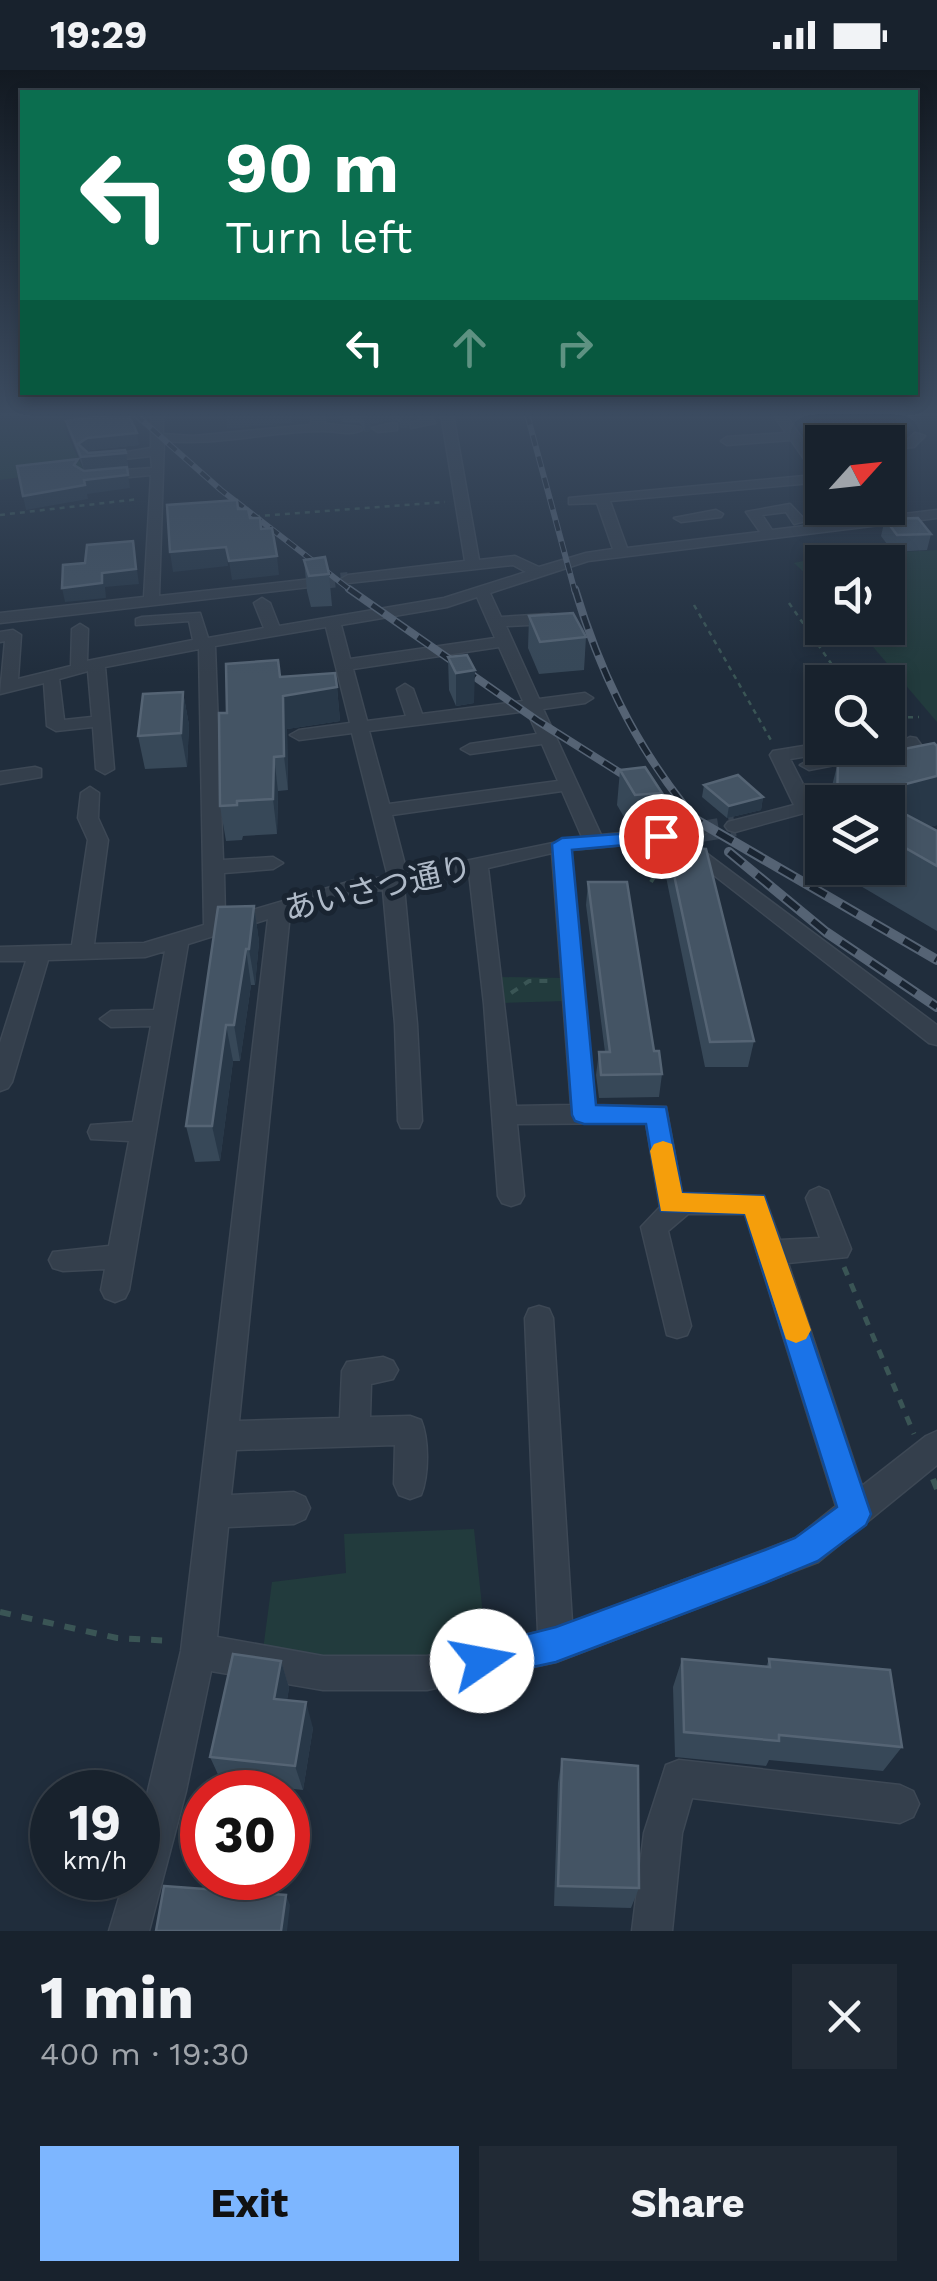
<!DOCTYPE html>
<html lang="en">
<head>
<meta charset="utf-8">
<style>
  body { margin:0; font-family:"Work Sans","Noto Sans JP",sans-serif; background:#212a35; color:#f1f3f6; height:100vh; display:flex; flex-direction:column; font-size:38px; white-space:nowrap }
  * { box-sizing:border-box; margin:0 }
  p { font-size:32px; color:#9fa4aa }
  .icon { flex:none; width:55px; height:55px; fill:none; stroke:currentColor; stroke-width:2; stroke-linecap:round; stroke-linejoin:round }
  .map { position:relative; height:1861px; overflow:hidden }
  .side { display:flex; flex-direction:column; background:#18222d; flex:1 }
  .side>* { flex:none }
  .top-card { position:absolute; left:20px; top:20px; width:898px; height:305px; border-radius:0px; box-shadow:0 5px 15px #0003,0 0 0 2px #363f49; background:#0b6e4f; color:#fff; overflow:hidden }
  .needle { width:65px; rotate:63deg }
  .buttons { position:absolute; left:805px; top:355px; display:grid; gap:20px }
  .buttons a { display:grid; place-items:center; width:100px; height:100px; border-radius:0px; background:#18222d; box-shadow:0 5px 15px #0003,0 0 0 2px #363f49; font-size:50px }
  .speed { position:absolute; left:30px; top:1700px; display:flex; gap:20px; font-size:50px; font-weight:700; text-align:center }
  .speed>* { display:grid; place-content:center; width:130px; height:130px; border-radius:50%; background:#18222d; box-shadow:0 5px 15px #0003,0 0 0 2px #363f49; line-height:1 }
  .speed small { font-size:25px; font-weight:400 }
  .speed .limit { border:15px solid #d22; background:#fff; color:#111 }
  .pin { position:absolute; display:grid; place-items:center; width:85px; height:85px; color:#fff; margin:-42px; border:5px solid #fff; border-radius:50%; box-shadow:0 2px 10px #0007 }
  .me { position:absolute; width:110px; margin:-55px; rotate:78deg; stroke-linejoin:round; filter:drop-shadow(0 0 8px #0008) }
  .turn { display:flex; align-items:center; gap:35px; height:210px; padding:0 40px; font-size:45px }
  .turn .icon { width:130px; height:130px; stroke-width:2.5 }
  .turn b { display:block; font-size:70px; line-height:85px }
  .lanes { display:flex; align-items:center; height:95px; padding:0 40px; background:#0003; justify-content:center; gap:50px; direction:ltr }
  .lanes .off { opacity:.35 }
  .round { display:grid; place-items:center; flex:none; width:105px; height:105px; border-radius:0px; background:#212a35 }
  .summary { display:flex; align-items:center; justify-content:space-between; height:170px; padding:0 40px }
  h1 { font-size:60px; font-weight:700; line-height:75px }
  .action { display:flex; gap:20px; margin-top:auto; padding:20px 40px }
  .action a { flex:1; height:115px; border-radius:0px; background:#7db6ff; color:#111; font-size:40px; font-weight:700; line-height:115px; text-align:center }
  .action a+a { background:#212a35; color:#f1f3f6 }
  .status { display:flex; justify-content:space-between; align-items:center; height:70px; padding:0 50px; background:#18222d; direction:ltr }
  .status svg { height:28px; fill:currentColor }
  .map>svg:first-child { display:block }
  .green { fill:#223b3d }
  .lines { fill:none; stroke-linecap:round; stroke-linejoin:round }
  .minor-tunnel-far1 { stroke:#354251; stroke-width:14; stroke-dasharray:14 6; stroke-linecap:butt }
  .minor-tunnel { stroke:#354251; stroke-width:21; stroke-dasharray:21 11; stroke-linecap:butt }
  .minor-casing { stroke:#3d4855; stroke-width:3 }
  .path-far3 { stroke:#3a5555; stroke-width:2.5; stroke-dasharray:5 5; stroke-linecap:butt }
  .path-far2 { stroke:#3a5555; stroke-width:4; stroke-dasharray:8 8; stroke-linecap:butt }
  .path-far1 { stroke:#3a5555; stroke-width:5; stroke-dasharray:9 9; stroke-linecap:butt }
  .path { stroke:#3a5555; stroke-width:6; stroke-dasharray:11 11; stroke-linecap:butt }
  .minor { fill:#343f4c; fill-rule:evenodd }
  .rail-far2-casing { stroke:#556374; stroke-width:6 }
  .rail-far1-casing { stroke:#556374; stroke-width:8 }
  .rail-casing { stroke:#556374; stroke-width:10 }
  .rail-far2 { stroke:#192431; stroke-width:4; stroke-dasharray:11; stroke-linecap:butt }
  .rail-far1 { stroke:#192431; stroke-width:5; stroke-dasharray:14; stroke-linecap:butt }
  .rail { stroke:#192431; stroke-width:6; stroke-dasharray:18; stroke-linecap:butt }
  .wall { fill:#374858 }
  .shaded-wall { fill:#283848 }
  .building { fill:#445464; stroke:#556474; stroke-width:2.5 }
  .route { fill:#1a73e8; stroke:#114b97; stroke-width:2.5 }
  .slow { fill:#f59e0b }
  .labels { text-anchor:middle; stroke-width:10; stroke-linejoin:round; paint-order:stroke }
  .street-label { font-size:32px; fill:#afbac8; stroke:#192431 }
</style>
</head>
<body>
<div class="status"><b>19:29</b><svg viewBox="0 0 49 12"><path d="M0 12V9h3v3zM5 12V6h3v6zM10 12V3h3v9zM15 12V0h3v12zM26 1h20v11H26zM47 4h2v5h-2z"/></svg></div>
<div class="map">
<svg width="937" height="1861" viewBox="0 0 937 1861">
  <rect width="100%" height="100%" fill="#202d3c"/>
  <!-- green -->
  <g class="green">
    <polygon points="0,344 63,344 67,364 83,399 0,410"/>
    <polygon points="937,480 937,652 857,558 888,558 888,492 822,492 822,519 794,493 826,486"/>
    <polygon points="500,907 565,908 566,931 504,933"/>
    <path d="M474 1459 485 1565C442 1612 319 1591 263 1580L272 1512 346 1503 344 1464Z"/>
  </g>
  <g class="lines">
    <!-- minor-tunnel-far1 -->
    <polyline class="minor-tunnel-far1" points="321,512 348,509"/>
    <!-- minor-tunnel -->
    <polyline class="minor-tunnel" points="698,762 735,756"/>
    <!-- minor casing -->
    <g class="minor-casing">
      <g id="minor">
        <path d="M151 344H163V364L193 366 311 355 312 344H324L325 354 360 357 362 360C351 366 337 361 323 361 270 361 218 376 164 371L159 526 321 508 326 509V515L0 553V543L144 527 151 405 97 410 91 406 97 402 152 398 151 386 97 392 91 388 151 378Z"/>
        <polygon points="418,344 430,344 435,353 411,358 411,352 422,350"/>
        <path d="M441 344H453L479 490 515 486 539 497 586 483 613 479 597 433 569 434V428L815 405 791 370 727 375 721 371 727 367 786 363 773 344H785L822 397V412L610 431 627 478 760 462 746 442 790 434 806 451 794 454 786 442 762 445 772 460 937 440V448L588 491 490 523 501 547 549 544 557 549 549 554 506 556 539 629 585 623 593 628 585 633 543 639 601 765 698 756 708 762 698 768 571 780 595 1035 666 1037 682 1123 764 1126 780 1170 820 1168 806 1128 810 1121 819 1117 828 1121 851 1179 847 1187 788 1193 862 1416 926 1366 937 1361V1395L818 1492 556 1592 427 1620H323L211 1601 186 1721 149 1861H109L125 1808H138V1763L181 1581 268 849 188 874 129 1220 125 1228 115 1232 105 1228 101 1220 105 1199 63 1201 53 1198 49 1190 53 1182 109 1176 129 1071 91 1069 88 1062 91 1055 133 1052 151 956 111 957 100 949 111 941 154 940 165 881 145 887 48 890 12 1012 8 1018 0 1021V973L26 891H0V877L72 875 88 770 78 748 81 723 90 717 99 723 98 748 108 770 94 874 144 873 204 855 199 579 105 597 114 699 105 704 96 699 93 657 56 661 47 656 44 613 0 624 5 571 0 572V562L13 560 21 565 18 609 71 596 72 559 80 554 88 559 87 591 193 570 189 551 136 555V549L142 547 200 543 208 568 264 558 254 533 262 528 270 533 279 556 444 528 526 502 513 495 348 513 341 509 348 505 465 491ZM477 527 495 568 350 589 341 555 447 537ZM326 557 350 653 299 660 290 665 299 670 352 663 388 807 355 810 225 848 224 803 273 799 283 793 273 787 223 790 215 576ZM499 577 523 631 422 644 413 619 405 614 397 619 406 646 367 651 353 599ZM88 601 92 647 64 650 59 609ZM527 641 537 664 470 674 461 679 470 684 542 674 558 711 389 734 369 661ZM562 721 582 767 407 803 392 745ZM552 783 571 1035 516 1036 488 798ZM469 802 484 934 498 1126 502 1133 511 1136 520 1133 524 1126 517 1054 646 1053 660 1137 641 1157 667 1265 677 1268 687 1265 691 1256 668 1161 688 1144H745L836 1436 796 1468 572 1552 553 1248 549 1239 539 1236 529 1239 525 1248 538 1562 427 1586H323L217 1567 228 1457 294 1454 305 1449 310 1438 305 1427 294 1422 231 1425 236 1380 395 1375 394 1414 399 1425 410 1429 421 1425C429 1405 429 1369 421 1350L410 1346 370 1347 371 1314 393 1309 398 1300 393 1291 383 1287 347 1292 342 1301 340 1348 239 1351 290 843 356 822 383 820 395 954 398 1051 401 1058H419L422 1051 417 954 404 817Z"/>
        <polygon points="393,353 397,354 397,360 378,362 372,358"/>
        <polygon points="915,363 925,366 914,377 888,379 888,372 884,372 907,370"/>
        <polygon points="716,440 723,444 721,447 681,452 674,448"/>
        <polygon points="910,667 916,668 929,686 915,693 937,715 937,730 906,708 895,690 909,683 901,672"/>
        <polygon points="822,673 822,678 835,678 826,683 790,689 811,730 856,718 865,724 863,728 822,732 822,744 815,747 804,743 735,762 728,760 725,756 728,752 794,735 770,685 773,681"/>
        <polygon points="888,677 890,681 887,685 881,686 809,700 800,695 809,690"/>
        <polygon points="35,697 41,699 41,707 0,714 0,702"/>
        <polygon points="690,771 937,955 937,975 929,973 683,781 680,777"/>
        <polygon points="679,1690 900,1715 913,1721 919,1734 913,1747 900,1753 692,1728 682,1763 672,1861 632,1861 644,1763 666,1695"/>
      </g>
    </g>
    <!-- path-far3 -->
    <g class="path-far3">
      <polyline points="0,445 139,429"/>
      <polyline points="245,447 445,432"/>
      <polyline points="789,533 844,612"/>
      <polyline points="694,535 772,672"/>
      <polyline points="888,648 919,647"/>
    </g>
    <!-- path-far2 -->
    <g class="path-far2">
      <polyline points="643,784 653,796 670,797"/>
      <polyline points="651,812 660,797"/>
      <polyline points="511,923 529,911 553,911"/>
    </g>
    <!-- path-far1 -->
    <polyline class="path-far1" points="844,1197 914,1364"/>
    <!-- path -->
    <g class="path">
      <polyline points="933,1409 937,1419"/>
      <polyline points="0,1542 117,1568 172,1571"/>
    </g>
    <!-- minor -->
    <use href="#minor" class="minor"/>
    <!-- rail-far2 casing -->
    <g class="rail-far2-casing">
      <g id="rail-far2">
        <polyline points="135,344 221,420 353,522"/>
        <polyline points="527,344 575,522"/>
      </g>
    </g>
    <!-- rail-far1 casing -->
    <g class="rail-far1-casing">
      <g id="rail-far1">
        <polyline points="349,519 538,651 690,747"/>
        <path d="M575 519C599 599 632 669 684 735"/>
      </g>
    </g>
    <!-- rail casing -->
    <g class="rail-casing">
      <g id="rail">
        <polyline points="686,744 937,890"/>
        <polyline points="729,782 826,862 937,937"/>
      </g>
    </g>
    <!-- rail-far2 -->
    <use href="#rail-far2" class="rail-far2"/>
    <!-- rail-far1 -->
    <use href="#rail-far1" class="rail-far1"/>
    <!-- rail -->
    <use href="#rail" class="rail"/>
  </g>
  <!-- wall -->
  <g class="wall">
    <polygon points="339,344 414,344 407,358 401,358 400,352 392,349 371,354 370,361 365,362 360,353 343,352"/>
    <polygon points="66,351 139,375 90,380 87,382 125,380 128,396 84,400 69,363"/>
    <polygon points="885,449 931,464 927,480 893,482 881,466"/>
    <polygon points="304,490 329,504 332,536 311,537 307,521"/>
    <polygon points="529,546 586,567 584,600 539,604 528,578"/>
    <polygon points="448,587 474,633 456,636 449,620"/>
    <polygon points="280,607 337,617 340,651 287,659 288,720 278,721 277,764 243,766 242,770 226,771 220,736 227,643"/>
    <polygon points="183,622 189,655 187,697 145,699 138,666"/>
    <polygon points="937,676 937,755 929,757 937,761 937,861 847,808 823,804 823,798 888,798 888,732 828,732 838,692"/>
    <polygon points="620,700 662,723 658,757 631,759 617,735"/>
    <polygon points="704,715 763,727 761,740 727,748 702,727"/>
    <polygon points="668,777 754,971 748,997 705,997 665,802"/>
    <polygon points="588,812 662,1004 659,1027 599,1028 596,1005 599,982 605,982 586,835"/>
    <polygon points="254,836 259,872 255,915 251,915 240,991 233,991 220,1091 195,1092 186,1056"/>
    <polygon points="682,1589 766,1597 769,1589 902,1677 883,1701 769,1690 766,1696 675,1687 673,1617"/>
    <polygon points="281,1591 289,1618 287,1630 313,1658 303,1720 221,1711 210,1687"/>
    <polygon points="562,1689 639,1818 631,1838 554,1836 558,1713"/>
  </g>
  <!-- shaded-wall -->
  <g class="shaded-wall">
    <polygon points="237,344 292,344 292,353 227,359 226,345"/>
    <polygon points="370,344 392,344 392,349 371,354 370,361 365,362 364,348"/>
    <polygon points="400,344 414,344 407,358 401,358"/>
    <polygon points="137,363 139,375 90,380 80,387 78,374 87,368"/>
    <polygon points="126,383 128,396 84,400 81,387"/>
    <polygon points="127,397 130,418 87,424 88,429 26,440 23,426"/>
    <polygon points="133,471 139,514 105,517 106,528 65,532 62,518 102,503"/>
    <polygon points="226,477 228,496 173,502 170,482"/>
    <polygon points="277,486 279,505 232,510 229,491"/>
    <polygon points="475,600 474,633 456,636 456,603"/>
    <polygon points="337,617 340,651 287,659 288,720 284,686 283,626"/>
    <polygon points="183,622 189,655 187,697 181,663"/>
    <polygon points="838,678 862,678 837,682"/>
    <polygon points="274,687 278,721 277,764 273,729"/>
    <polygon points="937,706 937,755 888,768 888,732 865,732 867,724"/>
    <polygon points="763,727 761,740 727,748 729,736"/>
    <polygon points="254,836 259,872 255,915 249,879"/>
    <polygon points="246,879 251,915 240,991 234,955"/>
    <polygon points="226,955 233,991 220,1091 212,1056"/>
    <polygon points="281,1591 289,1618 283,1655 274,1629"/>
    <polygon points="306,1632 313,1658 303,1720 295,1696"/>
    <polygon points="286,1825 290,1835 287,1861 281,1861"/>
  </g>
  <!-- building -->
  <g class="building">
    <polygon points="116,344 128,344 137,363 87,368 78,374 88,383 125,380 126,383 81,387 66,351"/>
    <polygon points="78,389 74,395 84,401 127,397 128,405 84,410 85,415 23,426 17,396"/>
    <polygon points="237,430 238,439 248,439 250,448 260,448 261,459 272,458 277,486 229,491 226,477 170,482 167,435"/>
    <polygon points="918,448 931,464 897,465 885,449"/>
    <polygon points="133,471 136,499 102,503 102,513 62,518 63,495 85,493 87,475"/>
    <polygon points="325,487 329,504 309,506 304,490"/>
    <polygon points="573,543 586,567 540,572 529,546"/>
    <polygon points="467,585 475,600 456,603 448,587"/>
    <polygon points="278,590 280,607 335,603 337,617 283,626 284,686 274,687 273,729 237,731 237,735 220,736 219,643 227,643 226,594"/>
    <polygon points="183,622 181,663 138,666 143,624"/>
    <polygon points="934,673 937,676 937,706 867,724 883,732 837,732 838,692"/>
    <polygon points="645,697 662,723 635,725 620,700"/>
    <polygon points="738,705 763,727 729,736 704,715"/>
    <polygon points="888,735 937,761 937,796 888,768"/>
    <polygon points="668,777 706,779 754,971 710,972"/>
    <polygon points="588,812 627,812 654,981 659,981 662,1004 601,1005 599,982 610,982"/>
    <polygon points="254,836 249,879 246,879 234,955 226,955 212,1056 186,1056 218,837"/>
    <polygon points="233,1584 281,1591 274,1629 306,1632 295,1696 210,1687"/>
    <polygon points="682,1589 770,1597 769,1589 890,1600 902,1677 779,1665 779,1671 684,1662"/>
    <polygon points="562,1689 638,1696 639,1818 558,1816"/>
    <polygon points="164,1816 286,1825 281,1861 156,1861"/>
  </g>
  <!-- sky -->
  <linearGradient id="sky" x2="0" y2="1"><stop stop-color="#121921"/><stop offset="0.57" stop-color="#3c4c61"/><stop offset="1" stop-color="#3c4c61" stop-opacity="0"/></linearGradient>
  <rect width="937" height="605" fill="url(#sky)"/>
  <!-- route -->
  <polygon class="route" points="661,761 671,766 668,771 572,780 596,1035 666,1037 682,1123 764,1126 871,1444 866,1455 818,1491 765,1513 556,1592 482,1608 469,1603 464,1591 469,1579 556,1557 765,1480 795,1468 837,1437 745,1144 661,1141 646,1054 584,1054 575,1051 572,1045 552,774 562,768"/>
  <!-- slow -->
  <polygon class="slow" points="663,1071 672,1074 682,1123 764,1126 811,1260 806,1269 796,1273 786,1269 745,1144 661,1141 650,1081 654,1074"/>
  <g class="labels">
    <!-- street labels -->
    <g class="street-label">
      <text transform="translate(378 818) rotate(-13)" y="11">あいさつ通り</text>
    </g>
  </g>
</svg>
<div class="buttons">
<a><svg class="needle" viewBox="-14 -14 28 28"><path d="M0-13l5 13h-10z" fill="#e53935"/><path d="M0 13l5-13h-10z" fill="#9fa4aa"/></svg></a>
<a><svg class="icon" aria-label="sound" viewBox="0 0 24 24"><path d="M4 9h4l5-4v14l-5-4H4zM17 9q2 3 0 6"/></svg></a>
<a><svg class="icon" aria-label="search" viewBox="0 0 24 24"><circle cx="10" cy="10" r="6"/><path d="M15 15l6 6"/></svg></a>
<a><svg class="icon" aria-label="layers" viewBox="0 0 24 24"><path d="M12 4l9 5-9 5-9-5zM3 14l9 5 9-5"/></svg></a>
</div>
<div class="speed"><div>19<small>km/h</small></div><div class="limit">30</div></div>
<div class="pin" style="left:661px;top:766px;background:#d93025"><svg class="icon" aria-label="arrive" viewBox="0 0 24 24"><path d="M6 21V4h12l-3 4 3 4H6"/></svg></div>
<svg class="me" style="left:482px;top:1591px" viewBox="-20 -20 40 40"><circle r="19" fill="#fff"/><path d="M0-13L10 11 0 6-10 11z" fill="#1a73e8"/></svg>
<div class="top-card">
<div class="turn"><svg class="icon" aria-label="left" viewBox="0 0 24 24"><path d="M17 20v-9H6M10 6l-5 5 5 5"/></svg><div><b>90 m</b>Turn left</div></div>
<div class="lanes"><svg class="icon" aria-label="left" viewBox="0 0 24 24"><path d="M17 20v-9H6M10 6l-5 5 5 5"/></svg><svg class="icon off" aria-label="ahead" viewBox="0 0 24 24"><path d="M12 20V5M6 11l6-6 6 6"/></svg><svg class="icon off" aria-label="right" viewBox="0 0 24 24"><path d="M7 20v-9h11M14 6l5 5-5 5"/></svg></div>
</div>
</div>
<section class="side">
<div class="summary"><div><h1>1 min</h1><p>400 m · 19:30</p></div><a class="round"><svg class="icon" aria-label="close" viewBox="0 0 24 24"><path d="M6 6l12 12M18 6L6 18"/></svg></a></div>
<div class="action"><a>Exit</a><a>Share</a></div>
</section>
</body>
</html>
